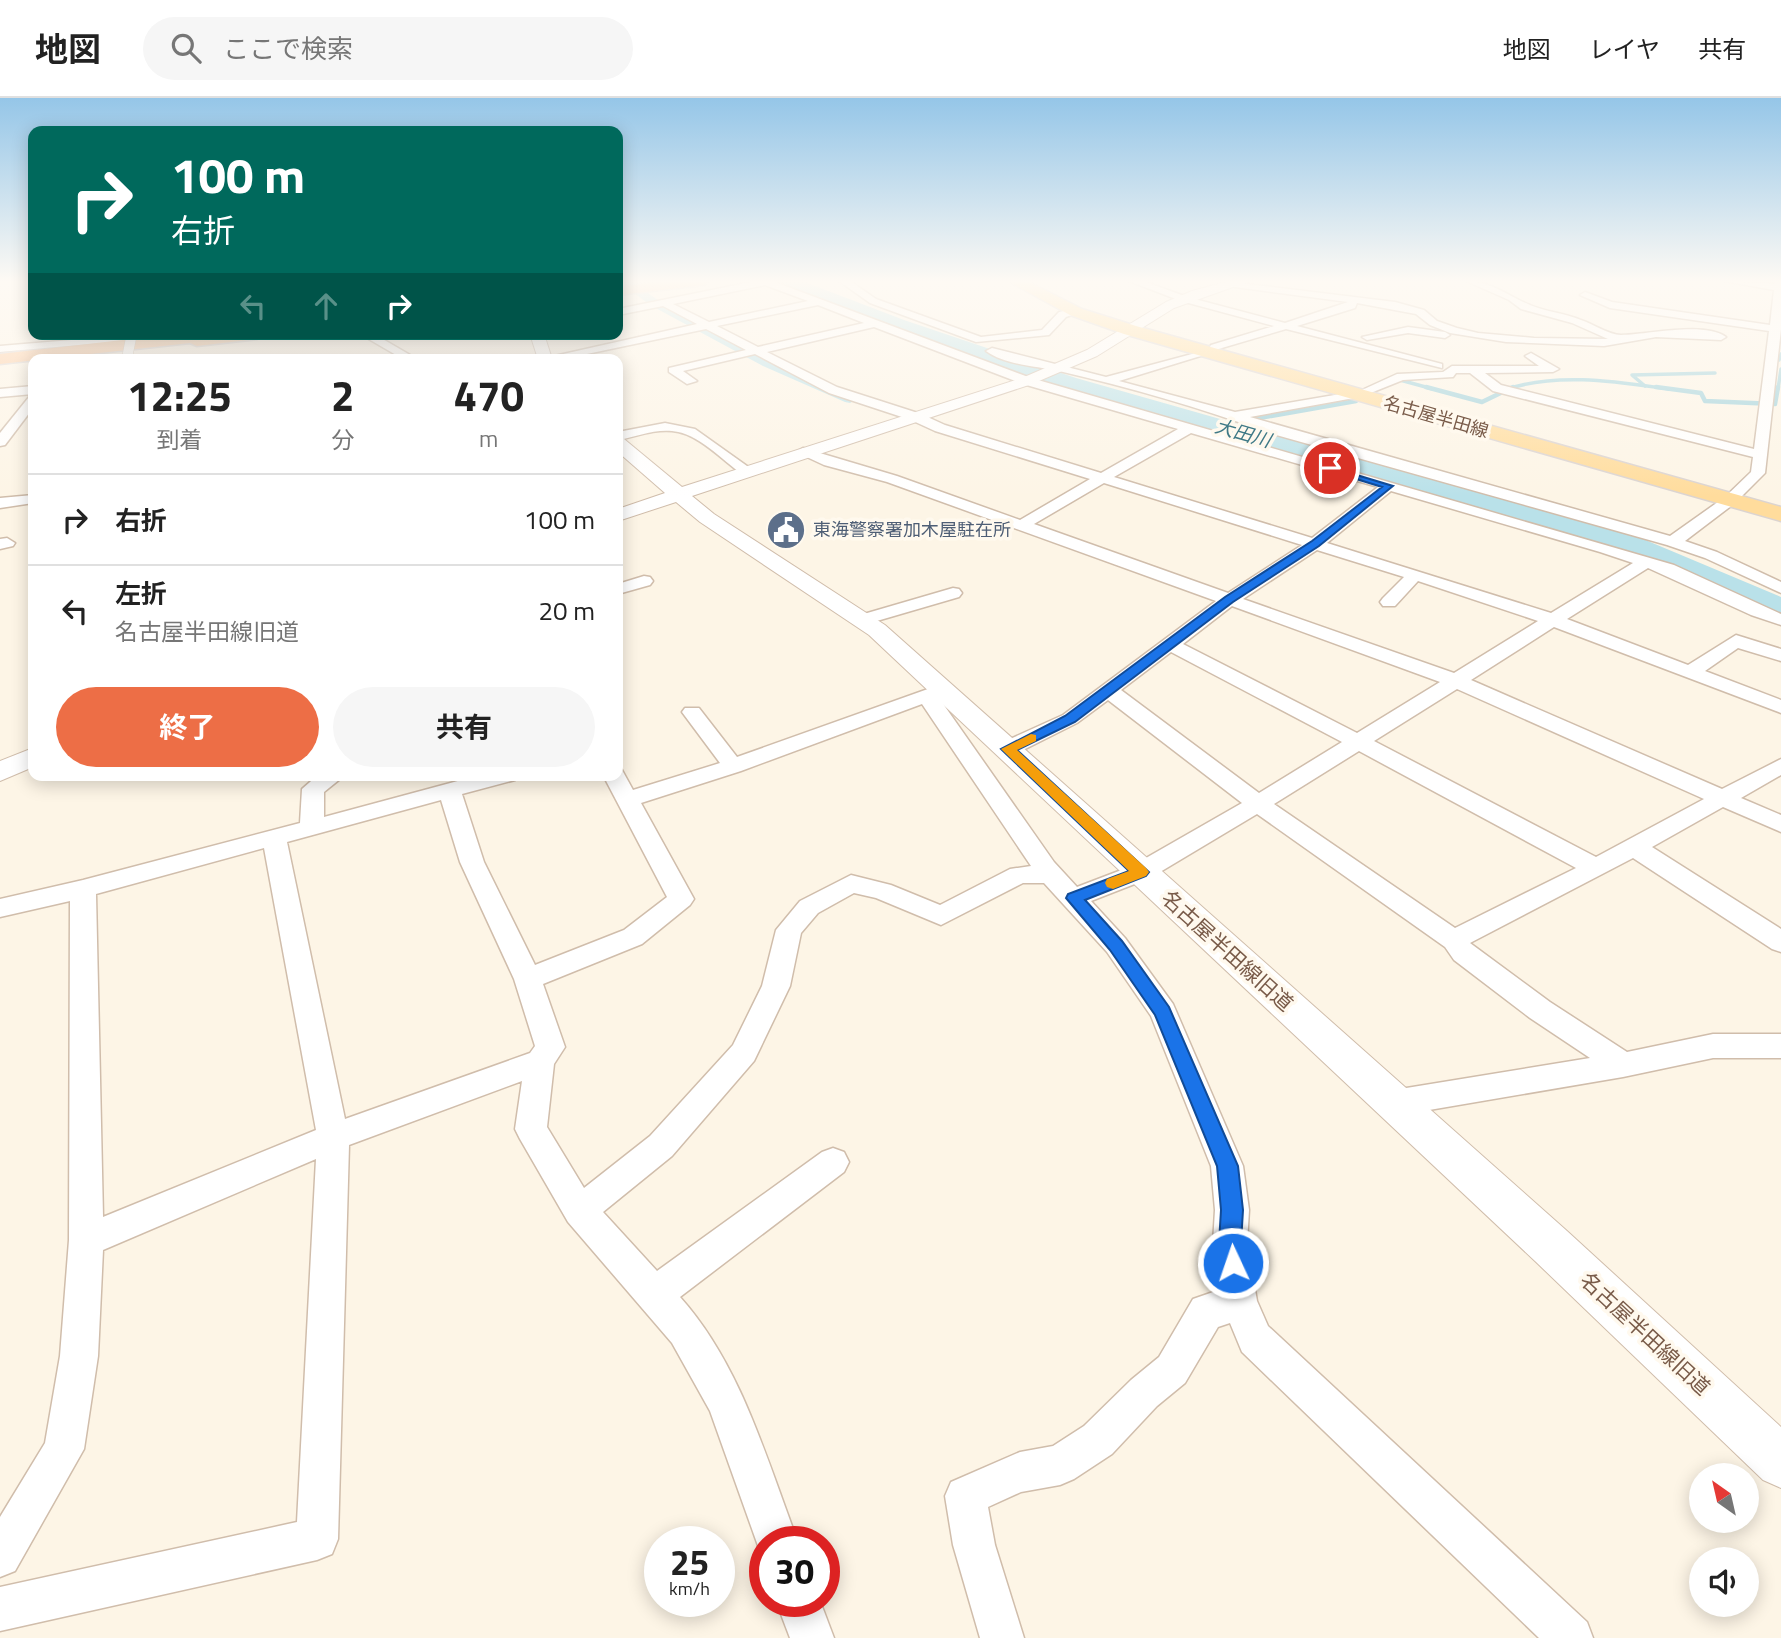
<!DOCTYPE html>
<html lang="ja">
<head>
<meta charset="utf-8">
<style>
  body { margin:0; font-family:"Titillium Web","Noto Sans JP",sans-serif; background:#f6f6f6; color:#222; height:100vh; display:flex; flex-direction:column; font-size:26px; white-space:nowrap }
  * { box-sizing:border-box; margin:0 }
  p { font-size:23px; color:#767676 }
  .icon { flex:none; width:38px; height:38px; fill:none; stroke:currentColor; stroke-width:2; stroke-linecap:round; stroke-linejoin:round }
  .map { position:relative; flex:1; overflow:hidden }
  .details { position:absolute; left:28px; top:256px; width:595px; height:427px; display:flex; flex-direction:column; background:#fff; border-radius:14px; box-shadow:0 4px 18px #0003 }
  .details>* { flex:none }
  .top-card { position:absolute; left:28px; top:28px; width:595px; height:214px; border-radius:14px; box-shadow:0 4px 18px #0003; background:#00695c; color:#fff; overflow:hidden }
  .needle { width:46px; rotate:326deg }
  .fabs { position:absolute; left:1689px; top:1365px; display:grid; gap:14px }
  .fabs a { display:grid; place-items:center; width:70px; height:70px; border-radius:50%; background:#fff; box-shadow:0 4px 18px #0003; font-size:35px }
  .speed { position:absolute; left:644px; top:1428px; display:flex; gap:14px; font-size:35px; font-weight:700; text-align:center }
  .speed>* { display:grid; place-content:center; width:91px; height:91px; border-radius:50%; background:#fff; box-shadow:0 4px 18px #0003; line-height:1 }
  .speed small { font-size:18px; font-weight:400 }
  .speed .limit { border:10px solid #d22; background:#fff; color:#111 }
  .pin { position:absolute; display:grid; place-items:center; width:60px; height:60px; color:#fff; margin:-30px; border:4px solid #fff; border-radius:50%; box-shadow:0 2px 7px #0007 }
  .me { position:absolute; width:77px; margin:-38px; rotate:357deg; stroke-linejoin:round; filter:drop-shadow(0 0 5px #0008) }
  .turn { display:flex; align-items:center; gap:24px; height:147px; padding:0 28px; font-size:32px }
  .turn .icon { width:91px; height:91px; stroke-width:2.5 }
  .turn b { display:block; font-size:49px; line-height:60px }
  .lanes { display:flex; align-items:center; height:66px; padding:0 28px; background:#0003; justify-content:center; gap:35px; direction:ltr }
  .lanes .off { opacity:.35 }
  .eta { display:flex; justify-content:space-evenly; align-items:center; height:119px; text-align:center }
  .eta b { font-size:42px; font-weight:700; line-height:49px }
  .primary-button { display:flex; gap:14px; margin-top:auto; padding:14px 28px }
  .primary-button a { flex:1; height:80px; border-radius:42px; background:#ed6e46; color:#fff; font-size:28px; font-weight:700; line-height:80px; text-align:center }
  .primary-button a+a { background:#f6f6f6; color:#222 }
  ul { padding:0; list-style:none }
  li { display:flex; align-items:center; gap:21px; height:91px; padding:0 28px; border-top:2px solid #e0e0e0 }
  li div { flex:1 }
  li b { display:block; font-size:26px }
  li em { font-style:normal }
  header { display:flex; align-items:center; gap:42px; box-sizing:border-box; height:98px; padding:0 35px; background:#fff; border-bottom:2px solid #e0e0e0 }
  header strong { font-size:33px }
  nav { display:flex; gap:38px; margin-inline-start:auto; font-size:24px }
  .search { width:490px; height:63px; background:#f6f6f6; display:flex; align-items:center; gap:18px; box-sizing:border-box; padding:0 24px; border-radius:38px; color:#767676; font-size:26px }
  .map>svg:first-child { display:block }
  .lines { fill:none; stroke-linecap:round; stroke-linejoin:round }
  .stream-far1 { stroke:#9fd1db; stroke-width:3.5 }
  .stream { stroke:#9fd1db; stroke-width:4.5 }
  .canal { fill:#b9e1e9; fill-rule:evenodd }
  .river { fill:#b9e1e9; fill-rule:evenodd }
  .minor-casing { stroke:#d0bdab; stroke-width:3 }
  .tertiary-casing { stroke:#d0bdab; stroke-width:2 }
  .primary-casing { stroke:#dcd4d0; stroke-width:3 }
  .trunk-casing { stroke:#dcd4d0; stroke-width:3 }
  .minor { fill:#fff; fill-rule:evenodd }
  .tertiary { fill:#fff; fill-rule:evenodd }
  .primary { fill:#ffdc9c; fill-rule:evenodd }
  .trunk { fill:#fcc89b; fill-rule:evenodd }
  .minor-bridge-casing { stroke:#d0bdab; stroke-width:11; stroke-linecap:butt }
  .minor-bridge { stroke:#fff; stroke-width:10 }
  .route { fill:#1a73e8; stroke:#114b97; stroke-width:2 }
  .slow { fill:#f59e0b }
  .labels { text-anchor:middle; stroke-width:7; stroke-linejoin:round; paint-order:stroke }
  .far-street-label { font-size:18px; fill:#795b49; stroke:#fff9ee }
  .far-service-label { font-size:18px; fill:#4e5e75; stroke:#fff9ee; text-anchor:start }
  .far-water-label { font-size:19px; font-style:italic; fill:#3f7986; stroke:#fff9ee }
  .street-label { font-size:21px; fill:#795b49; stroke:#fff9ee }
</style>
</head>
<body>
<header>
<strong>地図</strong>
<div class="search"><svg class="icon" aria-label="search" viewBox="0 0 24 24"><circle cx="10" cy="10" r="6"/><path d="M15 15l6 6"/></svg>ここで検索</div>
<nav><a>地図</a><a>レイヤ</a><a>共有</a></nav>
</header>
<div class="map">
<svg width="1781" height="1540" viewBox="0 0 1781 1540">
  <rect width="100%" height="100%" fill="#fdf5e6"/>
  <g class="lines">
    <!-- stream-far1 -->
    <g class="stream-far1">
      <polyline points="1779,262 1781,256"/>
      <polyline points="1400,282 1433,291"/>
      <polyline points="1645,288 1632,277 1715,275"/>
      <path d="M1508 291C1558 274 1618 284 1669 291"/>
      <polyline points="1778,291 1781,271"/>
    </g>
    <!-- stream -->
    <g class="stream">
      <polyline points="1426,289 1482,304 1513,289"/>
      <polyline points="1656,289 1701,295 1705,303 1775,306 1778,289"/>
      <polyline points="1254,321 1356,303"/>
    </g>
    <!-- canal -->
    <polygon class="canal" points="618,183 630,183 658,202 772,263 857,301 850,305 845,304 763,268 650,207"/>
    <!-- river -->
    <polygon class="river" points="776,183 802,183 904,222 1076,280 1643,441 1781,499 1781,521 1750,511 1621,455 1060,290 890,230 779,187"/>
    <!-- minor casing -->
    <g class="minor-casing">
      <g id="minor">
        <path d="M756 183H772L1031 280 1674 467 1781 516V527L1751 517 1648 470 1567 521 1688 567 1736 537 1781 551V563L1738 550 1705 573 1781 602V615L1554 529 1471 582 1722 691 1781 661V677L1741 700 1781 717V734L1723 709 1652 749 1781 831V854L1772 851 1633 760 1470 845 1550 904 1627 954 1713 936H1781V960H1713L1623 979 1394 1018 1383 1014 1379 1005 1383 996 1394 992 1590 960 1530 920 1454 862 1445 849 1257 716 1150 780 1091 803 1125 840 1173 906 1243 1068 1249 1112 1247 1145 1257 1203 1268 1228 1587 1524 1593 1540H1539L1242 1254 1230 1225 1218 1229 1185 1285 1157 1308 1112 1356 1074 1381 1060 1387 1021 1394 988 1409 995 1447 1024 1540H980L953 1447 945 1398 951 1384 1020 1354 1053 1348 1084 1328 1131 1282 1159 1259 1193 1201 1219 1192 1213 1145 1215 1112 1211 1068 1151 918 1107 854 1044 785H1023L941 827 876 800 854 795 818 815 801 835 790 888 754 963 672 1058 603 1114 657 1173 822 1054 833 1050 844 1054 849 1064 844 1074 680 1199C741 1267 766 1360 798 1444H765V1460L762 1459 710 1313 672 1245 568 1124 520 1041 515 1031 522 983 349 1047 338 1441 332 1456 317 1462 0 1533V1489L297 1424 316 1061 103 1152 98 1258 84 1351 15 1473 0 1479V1419L45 1345 60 1258 69 1142 70 803 0 819V801L83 782 300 725 302 691 318 677H345L324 694V719L480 677H518L515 682 462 696 484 764 535 867 624 832 667 799 603 677H618V671L622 672 633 692 720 665 682 614 685 610H699L737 659 942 586 949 588 952 592 949 596 939 600 1054 764 1077 789 1132 768 1242 705 1108 602 1077 625 1015 656H999L996 651 999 646 1063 617 1216 503 887 384 824 367 796 354 803 350 897 378 1020 422 1090 381 935 333 911 322 829 295 755 256 683 273 697 283 687 286 669 274V270L746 252 706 231 563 261H541L697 226 663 208 618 217V211ZM765 187 808 203 709 224 673 206ZM818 207 864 225 758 249 717 228ZM874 229 1023 286 1178 331 1101 375 945 327 921 316 837 289 767 254ZM1191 335 1378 389 1312 440 1114 379ZM1104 385 1302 447 1228 495 1034 426ZM1391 393 1600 454 1633 465 1551 515 1327 445ZM1317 452 1404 479 1383 500 1380 504 1383 508H1395L1418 483 1538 523 1454 575 1243 501ZM1232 508 1440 584 1357 635 1183 546ZM1171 554 1342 644 1259 695 1121 592ZM1457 591 1704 701 1596 759 1374 643ZM922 606 1031 768 1010 771 940 807 891 787 851 777 800 803 776 832 762 888 733 947 650 1038 584 1090 547 1029 554 966 565 949 543 886 642 846 690 807 694 801 641 705 741 673ZM1359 653 1576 770 1455 830 1274 706ZM441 702 460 764 514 881 535 948 530 955 345 1021 287 744ZM264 750 316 1032 103 1119 96 796Z"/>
        <polygon points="839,183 850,183 876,201 981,239 1042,232 1059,214 1076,211 1081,214 1066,219 1049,237 976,244 870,205"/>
        <path d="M1129 183H1143L1187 199 1285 225 1348 204 1235 189 1232 188V184L1395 204 1424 212 1437 223 1457 230 1478 235 1534 240 1608 241 1572 225 1521 211 1509 202 1466 183C1491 183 1508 198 1530 207 1546 214 1565 215 1581 222 1593 226 1609 237 1621 237 1647 237 1704 223 1726 239L1721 242 1656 239 1604 248 1506 244 1450 235 1430 227 1416 216 1357 205 1355 210 1297 228 1442 266V270L1286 231 1215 252 1210 249 1211 247 1274 228 1181 203Z"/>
        <path d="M1724 183 1775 186V183H1781V231L1765 375 1735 405 1685 443 1717 454 1781 484V495L1705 460 1667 447 1266 334C1199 309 1128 289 1059 273 1036 268 1005 267 986 253L992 250 1106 279 1207 252V256L1119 283 1235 314 1358 293V299L1354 300 1250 319 1670 438 1725 399 1751 374 1753 359 1493 293 1470 275H1456L1453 279 1403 282 1368 296 1362 292 1397 276 1443 274 1452 268H1539L1525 258 1531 255 1559 271 1553 274 1485 275 1501 287 1754 351 1769 233 1610 210 1580 197 1585 194 1612 204 1770 227 1774 192Z"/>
        <polygon points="1408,229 1445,234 1450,237 1445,240 1408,235 1367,242 1362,239"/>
        <polygon points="360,236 374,236 417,261 403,261"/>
        <polygon points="131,237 136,240 135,242 0,254 0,248"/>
        <polygon points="33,288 33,296 0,299 0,291"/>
        <polygon points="33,298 33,310 5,347 0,348 0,335 29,299"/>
        <path d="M665 325 695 331 754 373 747 377 742 376C722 362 698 335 672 333 654 331 635 339 618 342V334Z"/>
        <polygon points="33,397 33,405 0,410 0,400"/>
        <polygon points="7,440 15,445 13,448 0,451 0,441"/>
        <polygon points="644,478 650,479 653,483 650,487 618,496 618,486"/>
        <polygon points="953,490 959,491 962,495 959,499 863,527 854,522 857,518"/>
        <polygon points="776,1503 820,1503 834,1540 790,1540"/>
      </g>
    </g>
    <!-- tertiary casing -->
    <g class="tertiary-casing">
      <g id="tertiary">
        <polygon points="1229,183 1250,183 1174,210 1097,258 1032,286 692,398 714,416 885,527 1567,1133 1781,1329 1781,1390 1763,1382 1535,1163 869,537 700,424 676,404 618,423 618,411 665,395 618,354 618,340 624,341 682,389 1022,280 1087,252 1166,204 1192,193"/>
        <polygon points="530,236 544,236 552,261 538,261"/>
        <polygon points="33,650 33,669 0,683 0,663"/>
      </g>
    </g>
    <!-- primary casing -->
    <g class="primary-casing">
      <polygon id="primary" points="1008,183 1027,183 1082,211 1136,228 1781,409 1781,423 1124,236 1070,217"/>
    </g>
    <!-- trunk casing -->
    <g class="trunk-casing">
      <g id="trunk">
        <polygon points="664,183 711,183 704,187 618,197 618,189"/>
        <polygon points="175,236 265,236 257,241 197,248 190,245 0,266 0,256"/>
      </g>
    </g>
    <!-- minor -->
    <use href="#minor" class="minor"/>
    <!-- tertiary -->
    <use href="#tertiary" class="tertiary"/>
    <!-- primary -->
    <use href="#primary" class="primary"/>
    <!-- trunk -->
    <use href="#trunk" class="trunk"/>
    <!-- minor-bridge casing -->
    <g class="minor-bridge-casing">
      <polyline id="minor-bridge" points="127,260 131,240"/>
    </g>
    <!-- minor-bridge -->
    <use href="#minor-bridge" class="minor-bridge"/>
  </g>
  <!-- sky -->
  <linearGradient id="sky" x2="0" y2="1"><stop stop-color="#95c6e8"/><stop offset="0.46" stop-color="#fefaf4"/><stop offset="1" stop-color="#fefaf4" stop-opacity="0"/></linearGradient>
  <rect width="1781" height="399" fill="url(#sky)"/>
  <!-- route -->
  <polygon class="route" points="1327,368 1393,388 1319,448 1233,504 1075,624 1017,652 1149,774 1146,778 1085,802 1122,843 1169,909 1238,1068 1243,1112 1241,1145 1244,1165 1241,1173 1233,1176 1225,1173 1219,1145 1221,1112 1217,1068 1155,917 1110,852 1066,800 1068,796 1129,773 1001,651 1065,618 1225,499 1312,443 1382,389 1327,372"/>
  <!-- slow -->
  <polygon class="slow" points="1031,636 1036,637 1036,643 1017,652 1146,770 1149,774 1146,778 1113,791 1107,789 1105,785 1107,781 1129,773 1001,651"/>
  <!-- icons -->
  <defs>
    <g id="civic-disc" transform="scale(2.0125)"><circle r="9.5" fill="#5c6f8a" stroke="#fff9ee"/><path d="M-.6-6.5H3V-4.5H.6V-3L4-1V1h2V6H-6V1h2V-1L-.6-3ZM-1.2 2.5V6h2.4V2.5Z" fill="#fff"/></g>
  </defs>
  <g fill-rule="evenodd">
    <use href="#civic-disc" x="786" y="432"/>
  </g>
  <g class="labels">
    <!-- far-street labels -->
    <g class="far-street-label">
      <text transform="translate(1436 319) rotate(16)" y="6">名古屋半田線</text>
    </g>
    <!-- far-service labels -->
    <g class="far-service-label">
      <text x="813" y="438">東海警察署加木屋駐在所</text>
    </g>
    <!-- far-water labels -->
    <g class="far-water-label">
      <text transform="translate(1243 335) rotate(16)" y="7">大田川</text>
    </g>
    <!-- street labels -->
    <g class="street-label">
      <text transform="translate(1227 853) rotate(42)" y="7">名古屋半田線旧道</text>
      <text transform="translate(1645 1236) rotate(43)" y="7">名古屋半田線旧道</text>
    </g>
  </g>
</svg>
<div class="fabs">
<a><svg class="needle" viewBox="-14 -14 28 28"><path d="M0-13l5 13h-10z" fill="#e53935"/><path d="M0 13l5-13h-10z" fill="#767676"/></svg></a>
<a><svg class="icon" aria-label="sound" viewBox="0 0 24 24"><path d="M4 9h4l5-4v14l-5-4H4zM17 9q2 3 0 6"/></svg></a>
</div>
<div class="speed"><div>25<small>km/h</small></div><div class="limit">30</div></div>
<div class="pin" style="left:1330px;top:370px;background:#d93025"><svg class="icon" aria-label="arrive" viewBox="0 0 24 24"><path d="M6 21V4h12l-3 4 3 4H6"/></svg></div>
<svg class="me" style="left:1233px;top:1165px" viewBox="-20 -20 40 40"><circle r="17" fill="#1a73e8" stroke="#fff" stroke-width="3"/><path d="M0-11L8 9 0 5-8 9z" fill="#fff"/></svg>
<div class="top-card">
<div class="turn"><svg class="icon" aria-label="right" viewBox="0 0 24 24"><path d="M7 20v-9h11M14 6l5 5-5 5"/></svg><div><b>100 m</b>右折</div></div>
<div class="lanes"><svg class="icon off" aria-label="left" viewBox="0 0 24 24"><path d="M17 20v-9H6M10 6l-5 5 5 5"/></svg><svg class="icon off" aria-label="ahead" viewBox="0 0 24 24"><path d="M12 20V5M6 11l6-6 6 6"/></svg><svg class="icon" aria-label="right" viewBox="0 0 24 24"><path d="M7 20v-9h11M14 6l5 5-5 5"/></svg></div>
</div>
<section class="details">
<div class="eta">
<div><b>12:25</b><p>到着</p></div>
<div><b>2</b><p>分</p></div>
<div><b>470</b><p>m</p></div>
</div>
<ul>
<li><svg class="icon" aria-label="right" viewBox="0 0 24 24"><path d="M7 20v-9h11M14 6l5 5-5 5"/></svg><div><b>右折</b></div><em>100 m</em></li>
<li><svg class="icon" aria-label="left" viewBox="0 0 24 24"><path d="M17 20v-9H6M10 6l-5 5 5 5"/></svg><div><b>左折</b><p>名古屋半田線旧道</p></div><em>20 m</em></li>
</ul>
<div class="primary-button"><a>終了</a><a>共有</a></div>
</section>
</div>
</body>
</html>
